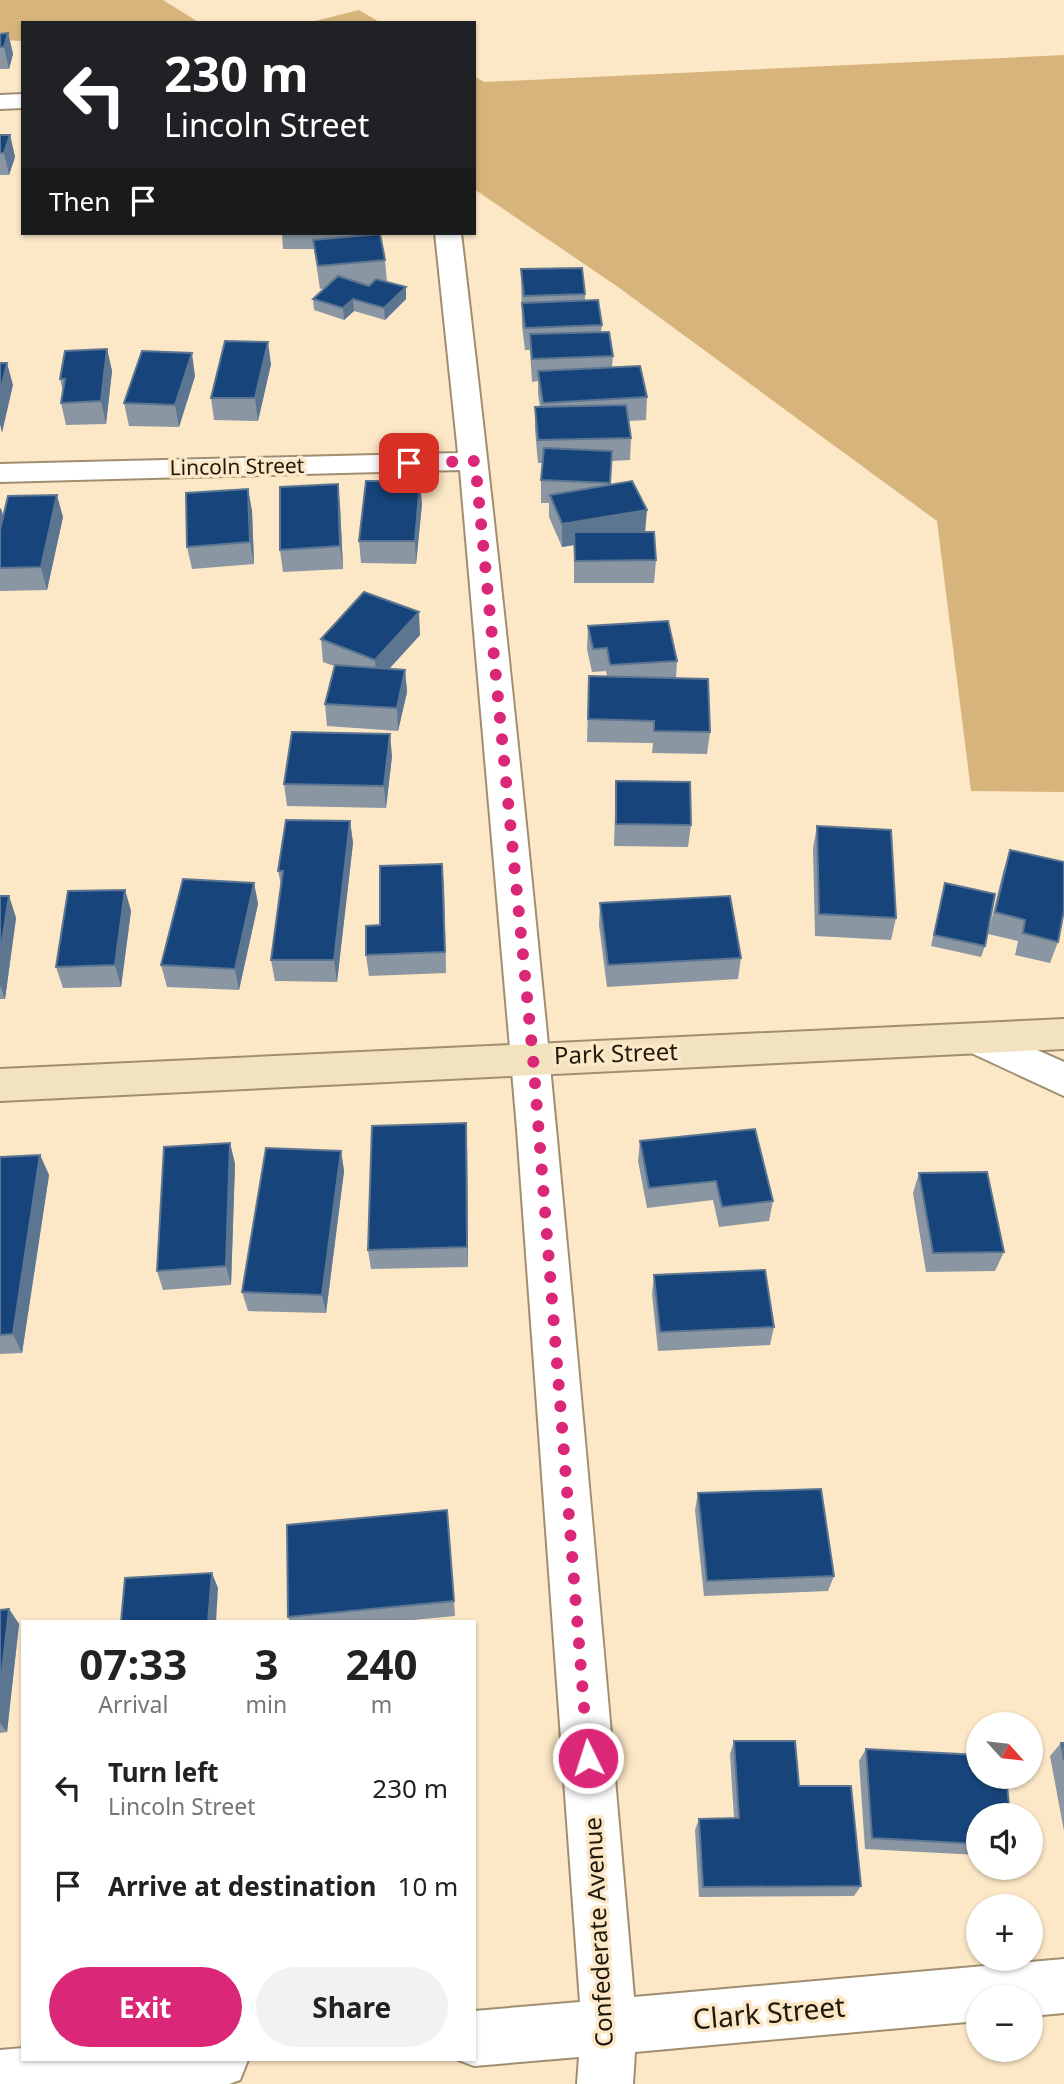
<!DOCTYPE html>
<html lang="en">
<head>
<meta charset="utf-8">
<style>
  body { margin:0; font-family:"Noto Sans",sans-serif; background:#f2f2f2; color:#222; height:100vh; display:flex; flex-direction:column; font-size:26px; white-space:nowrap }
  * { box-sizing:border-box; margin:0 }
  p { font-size:23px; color:#767676 }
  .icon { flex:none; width:38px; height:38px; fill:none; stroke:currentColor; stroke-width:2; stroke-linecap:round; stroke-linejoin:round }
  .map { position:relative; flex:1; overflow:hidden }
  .panel { position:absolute; left:21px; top:1620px; width:455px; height:441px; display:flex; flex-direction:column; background:#fff; border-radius:0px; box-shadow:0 2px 5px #0004 }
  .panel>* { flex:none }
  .banner { position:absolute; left:21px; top:21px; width:455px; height:214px; border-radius:0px; box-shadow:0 2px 5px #0004; background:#202124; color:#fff; overflow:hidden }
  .needle { width:46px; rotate:117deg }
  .controls { position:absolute; left:966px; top:1712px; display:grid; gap:14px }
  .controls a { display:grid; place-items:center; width:77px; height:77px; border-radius:50%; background:#fff; box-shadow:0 2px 5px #0004; font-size:35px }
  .pin { position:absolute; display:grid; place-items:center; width:60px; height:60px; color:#fff; margin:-30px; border-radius:14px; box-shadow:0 4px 10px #0006 }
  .me { position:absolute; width:77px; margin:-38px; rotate:356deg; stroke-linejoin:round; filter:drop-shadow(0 0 5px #0008) }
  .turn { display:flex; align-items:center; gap:24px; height:147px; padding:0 28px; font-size:32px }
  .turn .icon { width:91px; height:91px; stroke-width:2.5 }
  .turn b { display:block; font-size:49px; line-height:60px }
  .then { display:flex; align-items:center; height:66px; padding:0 28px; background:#0003; gap:14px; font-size:26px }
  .eta { display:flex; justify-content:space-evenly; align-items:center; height:119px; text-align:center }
  .eta b { font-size:42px; font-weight:700; line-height:49px }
  .action { display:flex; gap:14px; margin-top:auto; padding:14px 28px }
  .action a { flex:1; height:80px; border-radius:42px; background:#db2777; color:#fff; font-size:28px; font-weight:700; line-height:80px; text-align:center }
  .action a+a { background:#f2f2f2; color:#222 }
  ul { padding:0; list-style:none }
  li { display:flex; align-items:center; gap:21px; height:98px; padding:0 28px }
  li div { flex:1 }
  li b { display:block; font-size:26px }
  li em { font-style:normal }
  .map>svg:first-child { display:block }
  .green { fill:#d7b47b }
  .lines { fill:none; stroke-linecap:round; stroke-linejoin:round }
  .street-casing { stroke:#a18e70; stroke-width:4 }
  .secondary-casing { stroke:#a18e70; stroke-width:4 }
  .street { fill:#fff; fill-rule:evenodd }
  .secondary { fill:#f3e2c0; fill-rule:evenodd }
  .wall { fill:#8a96a1 }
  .shaded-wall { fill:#5c7692 }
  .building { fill:#17457b; stroke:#5c7692; stroke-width:2 }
  .route { stroke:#db2777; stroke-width:12; stroke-dasharray:0 21.6 }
  .labels { text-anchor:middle; stroke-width:7; stroke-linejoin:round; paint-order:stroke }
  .far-street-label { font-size:21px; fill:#20190d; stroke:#fce8c7 }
  .street-label { font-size:24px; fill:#20190d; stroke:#fce8c7 }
  .near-street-label { font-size:28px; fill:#20190d; stroke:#fce8c7 }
</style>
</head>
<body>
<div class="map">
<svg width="1064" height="2084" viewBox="0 0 1064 2084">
  <rect width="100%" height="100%" fill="#fce8c7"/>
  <!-- green -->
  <g class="green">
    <polygon points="0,0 163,0 200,23 23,23 23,41 0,40"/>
    <polygon points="359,10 381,23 307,23"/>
    <polygon points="1064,55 1064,792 971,791 937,521 618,287 474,189 474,76 484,82"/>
  </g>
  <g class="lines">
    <!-- street casing -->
    <g class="street-casing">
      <g id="street">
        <polygon points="23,94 23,108 0,109 0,95"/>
        <path d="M435 233H461C531 819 583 1408 634 1997L1064 1959V2013L1031 2016V1997H978V2021L635 2052 633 2084H577L579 2057 474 2066 458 2060H474V2011L580 2002 517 1129 460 470 0 482V464L458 453Z"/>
        <polygon points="981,1025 1064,1062 1064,1096 967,1051 962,1040 967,1029"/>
        <polygon points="23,2048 23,2060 248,2060 240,2080 229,2084 0,2084 0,2050"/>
      </g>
    </g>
    <!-- secondary casing -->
    <g class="secondary-casing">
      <polygon id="secondary" points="1064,1019 1064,1049 0,1101 0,1069"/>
    </g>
    <!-- street -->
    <use href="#street" class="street"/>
    <!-- secondary -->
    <use href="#secondary" class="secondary"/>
  </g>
  <!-- wall -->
  <g class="wall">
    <polygon points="8,33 13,54 9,69 0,69 0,34"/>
    <polygon points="0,135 10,135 15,157 9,175 0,175"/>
    <polygon points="282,233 357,233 357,236 385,260 387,282 406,287 406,299 385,320 354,311 344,320 314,310 313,299 325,288 320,289 314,249 283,249"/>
    <polygon points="521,269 585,294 585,301 602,325 601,332 613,356 612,367 647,397 646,420 629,421 631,438 630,460 611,461 610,484 646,532 656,560 654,583 574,583 574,545 562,547 549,517 549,503 541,503 541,480 543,463 538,463 535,430 535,407 540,407 538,394 538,381 532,382 530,350 525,350 522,326"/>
    <polygon points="107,349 112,371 106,424 66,425 61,403 63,391 60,379"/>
    <polygon points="271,364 258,421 214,420 211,398"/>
    <polygon points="195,376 179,427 129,426 124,403"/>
    <polygon points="248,489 252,511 254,564 192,569 187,547"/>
    <polygon points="422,504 416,564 361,563 359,541"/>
    <polygon points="340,506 343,569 283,572 280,550"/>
    <polygon points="0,508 3,517 63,517 47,590 0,591 0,530 1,525 0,527"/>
    <polygon points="588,626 677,661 676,678 710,732 707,754 652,753 653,743 587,742 589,676 607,676 606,671 592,672 587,649"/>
    <polygon points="420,635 389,669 405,670 407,692 398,731 327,726 325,704 334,666 323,662 321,639"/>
    <polygon points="392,756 386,808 287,806 284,784"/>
    <polygon points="616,781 691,825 688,847 614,846"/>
    <polygon points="350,821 353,843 337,982 275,981 271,960 281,885 278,871"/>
    <polygon points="817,826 896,918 891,940 815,936 813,848"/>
    <polygon points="1010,850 1058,942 1050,963 1015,955 1018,941 988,934 1003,872"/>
    <polygon points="442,864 446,973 369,976 366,955"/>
    <polygon points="254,883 258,904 239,990 167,987 161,965"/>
    <polygon points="945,883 985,946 981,957 931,946"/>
    <polygon points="125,890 131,911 121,987 63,988 56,967"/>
    <polygon points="0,896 9,896 16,918 5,999 0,999"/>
    <polygon points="600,903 741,958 738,979 607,987 599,925"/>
    <polygon points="640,1141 773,1201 769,1221 719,1227 713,1200 647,1208 638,1161"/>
    <polygon points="230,1143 235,1164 231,1285 163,1290 157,1271"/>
    <polygon points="467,1144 468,1267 371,1269 368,1250"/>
    <polygon points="341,1151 344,1171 326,1313 248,1311 242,1292"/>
    <polygon points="40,1155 49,1175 22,1353 0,1354 0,1157"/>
    <polygon points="919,1173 1004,1252 995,1271 926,1272 913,1193"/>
    <polygon points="654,1275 774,1327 770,1345 658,1351 652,1294"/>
    <polygon points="698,1493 834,1576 828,1591 704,1596 695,1510"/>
    <polygon points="449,1526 455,1616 392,1622 290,1622 288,1617"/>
    <polygon points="9,1609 19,1624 7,1732 0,1733 0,1610"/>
    <polygon points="734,1741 799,1786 861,1886 854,1896 699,1897 695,1830 699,1819 734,1818 730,1754"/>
    <polygon points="1061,1743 1064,1743 1064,1831 1050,1756"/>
    <polygon points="866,1749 978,1815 978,1855 865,1849 859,1761"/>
  </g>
  <!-- shaded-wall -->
  <g class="shaded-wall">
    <polygon points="8,33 13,54 9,69 4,47"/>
    <polygon points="10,135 15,157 9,175 4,153"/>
    <polygon points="406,287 406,299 385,320 384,308"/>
    <polygon points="353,299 354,311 344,320 343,308"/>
    <polygon points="268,342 271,364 258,421 255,398"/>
    <polygon points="107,349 112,371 106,424 101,401"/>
    <polygon points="192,353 195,376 179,427 175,405"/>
    <polygon points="7,363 13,385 2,433 0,424 0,393"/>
    <polygon points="420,481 422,504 416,564 415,541"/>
    <polygon points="338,484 340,506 343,569 340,546"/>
    <polygon points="248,489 252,511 254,564 250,542"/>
    <polygon points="57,495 63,517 47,590 41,567"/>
    <polygon points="1,508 4,520 0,527 0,509"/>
    <polygon points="647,510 645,533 574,532 574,545 562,547 562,524"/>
    <polygon points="419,612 420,635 377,682 375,660"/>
    <polygon points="405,670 407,692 398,731 397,708"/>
    <polygon points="390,734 392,756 386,808 384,786"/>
    <polygon points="350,821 353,843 337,982 334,960"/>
    <polygon points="442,864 444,886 446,973 445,952"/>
    <polygon points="254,883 258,904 239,990 235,969"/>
    <polygon points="125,890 131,911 121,987 115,965"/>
    <polygon points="9,896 16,918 5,999 0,985 0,955"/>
    <polygon points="466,1123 467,1144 468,1267 467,1247"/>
    <polygon points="230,1143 235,1164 231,1285 226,1266"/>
    <polygon points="341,1151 344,1171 326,1313 322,1295"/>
    <polygon points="40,1155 49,1175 22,1353 13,1334"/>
    <polygon points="212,1573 218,1588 216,1622 208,1622"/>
    <polygon points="9,1609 19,1624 7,1732 0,1723 0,1689"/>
  </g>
  <!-- building -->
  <g class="building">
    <polygon points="8,33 4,47 0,47 0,34"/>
    <polygon points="0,135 10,135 4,153 0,153"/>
    <polygon points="380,234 385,260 318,266 313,240"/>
    <polygon points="582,268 585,294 524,296 521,269"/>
    <polygon points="338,276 369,286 376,279 406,287 384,308 353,299 343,308 313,299"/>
    <polygon points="598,300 602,325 525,328 522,303"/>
    <polygon points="609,332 613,356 532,359 530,334"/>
    <polygon points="225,341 268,342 255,398 211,398"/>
    <polygon points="107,349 101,401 61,403 65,379 60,379 65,351"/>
    <polygon points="142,351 192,353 175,405 124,403"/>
    <polygon points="0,363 7,363 0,393"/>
    <polygon points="640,366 647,397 543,403 538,371"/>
    <polygon points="626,405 631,438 538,440 535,407"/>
    <polygon points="544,448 612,451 610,483 541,480"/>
    <polygon points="366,481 420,481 415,541 359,541"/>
    <polygon points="632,481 647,510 562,524 550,495"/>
    <polygon points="338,484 340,546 280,550 280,487"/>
    <polygon points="248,489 250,542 187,547 186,493"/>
    <polygon points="57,495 41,567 0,568 0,530 8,496"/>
    <polygon points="574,532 654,532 656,560 575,561"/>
    <polygon points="364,592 419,612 375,660 321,639"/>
    <polygon points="668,621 677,661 610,665 607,648 593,649 588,626"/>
    <polygon points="335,665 405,670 397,708 325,704"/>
    <polygon points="589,676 708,679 710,732 654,731 654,721 588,719"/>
    <polygon points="292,732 390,734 384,786 284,784"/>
    <polygon points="616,781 690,782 691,825 616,824"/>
    <polygon points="286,820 350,821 334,960 271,960 283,871 278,871"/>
    <polygon points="817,826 891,830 896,918 819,914"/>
    <polygon points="1010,850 1064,862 1064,910 1058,942 1023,933 1025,920 995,912"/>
    <polygon points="442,864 445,952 366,955 366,926 380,925 380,866"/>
    <polygon points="183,879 254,883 235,969 161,965"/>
    <polygon points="945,883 995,894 985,946 934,935"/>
    <polygon points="125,890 115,965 56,967 68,891"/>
    <polygon points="0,896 9,896 0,955"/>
    <polygon points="730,896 741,958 608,965 600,903"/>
    <polygon points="466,1123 467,1247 368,1250 372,1126"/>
    <polygon points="755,1129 773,1201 722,1207 716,1181 649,1188 640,1141"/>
    <polygon points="230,1143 226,1266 157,1271 164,1147"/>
    <polygon points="266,1148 341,1151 322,1295 242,1292"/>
    <polygon points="40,1155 13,1334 0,1335 0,1157"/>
    <polygon points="987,1172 1004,1252 933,1253 919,1173"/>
    <polygon points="765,1270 774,1327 660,1332 654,1275"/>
    <polygon points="821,1489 834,1576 707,1581 698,1493"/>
    <polygon points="447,1510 454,1601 288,1617 287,1525"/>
    <polygon points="212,1573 208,1622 121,1622 125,1578"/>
    <polygon points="9,1609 0,1689 0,1610"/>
    <polygon points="734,1741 795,1741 799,1786 851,1786 861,1886 703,1887 699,1819 739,1818"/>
    <polygon points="1061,1743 1064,1743 1064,1760"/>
    <polygon points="866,1749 978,1755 978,1776 1006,1776 1010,1815 978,1815 978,1844 872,1838"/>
  </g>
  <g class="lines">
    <!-- route -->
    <polyline class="route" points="409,463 475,461 533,1058 588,1758"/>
  </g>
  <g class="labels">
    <!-- far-street labels -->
    <g class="far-street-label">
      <text transform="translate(237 467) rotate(-1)" y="7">Lincoln Street</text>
    </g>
    <!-- street labels -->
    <g class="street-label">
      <text transform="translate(616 1054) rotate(-2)" y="8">Park Street</text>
      <text transform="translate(599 1932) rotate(-93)" y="8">Confederate Avenue</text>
    </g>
    <!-- near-street labels -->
    <g class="near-street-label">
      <text transform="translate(769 2013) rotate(-5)" y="10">Clark Street</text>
    </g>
  </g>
</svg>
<div class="controls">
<a><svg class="needle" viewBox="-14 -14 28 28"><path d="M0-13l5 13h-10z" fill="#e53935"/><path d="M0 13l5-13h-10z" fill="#767676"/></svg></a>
<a><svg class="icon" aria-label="sound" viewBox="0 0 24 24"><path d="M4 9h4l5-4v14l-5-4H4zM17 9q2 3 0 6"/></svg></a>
<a>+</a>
<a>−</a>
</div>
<div class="pin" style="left:409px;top:463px;background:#d93025"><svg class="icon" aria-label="arrive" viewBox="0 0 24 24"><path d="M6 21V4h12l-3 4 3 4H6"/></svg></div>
<svg class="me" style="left:588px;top:1758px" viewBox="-20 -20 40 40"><circle r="17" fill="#db2777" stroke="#fff" stroke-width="3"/><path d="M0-11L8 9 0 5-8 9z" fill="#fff"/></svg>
<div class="banner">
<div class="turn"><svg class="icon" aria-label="left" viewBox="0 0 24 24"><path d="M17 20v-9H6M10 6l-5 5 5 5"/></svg><div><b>230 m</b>Lincoln Street</div></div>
<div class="then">Then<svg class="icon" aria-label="arrive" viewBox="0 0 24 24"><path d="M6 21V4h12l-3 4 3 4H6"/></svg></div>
</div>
<section class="panel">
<div class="eta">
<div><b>07:33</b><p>Arrival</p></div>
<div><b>3</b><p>min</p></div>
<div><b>240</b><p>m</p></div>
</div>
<ul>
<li><svg class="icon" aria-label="left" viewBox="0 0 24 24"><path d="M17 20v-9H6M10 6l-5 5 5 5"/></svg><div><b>Turn left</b><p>Lincoln Street</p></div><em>230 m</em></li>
<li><svg class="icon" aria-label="arrive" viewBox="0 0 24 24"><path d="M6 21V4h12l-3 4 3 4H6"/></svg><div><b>Arrive at destination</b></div><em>10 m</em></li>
</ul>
<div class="action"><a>Exit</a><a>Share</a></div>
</section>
</div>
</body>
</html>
